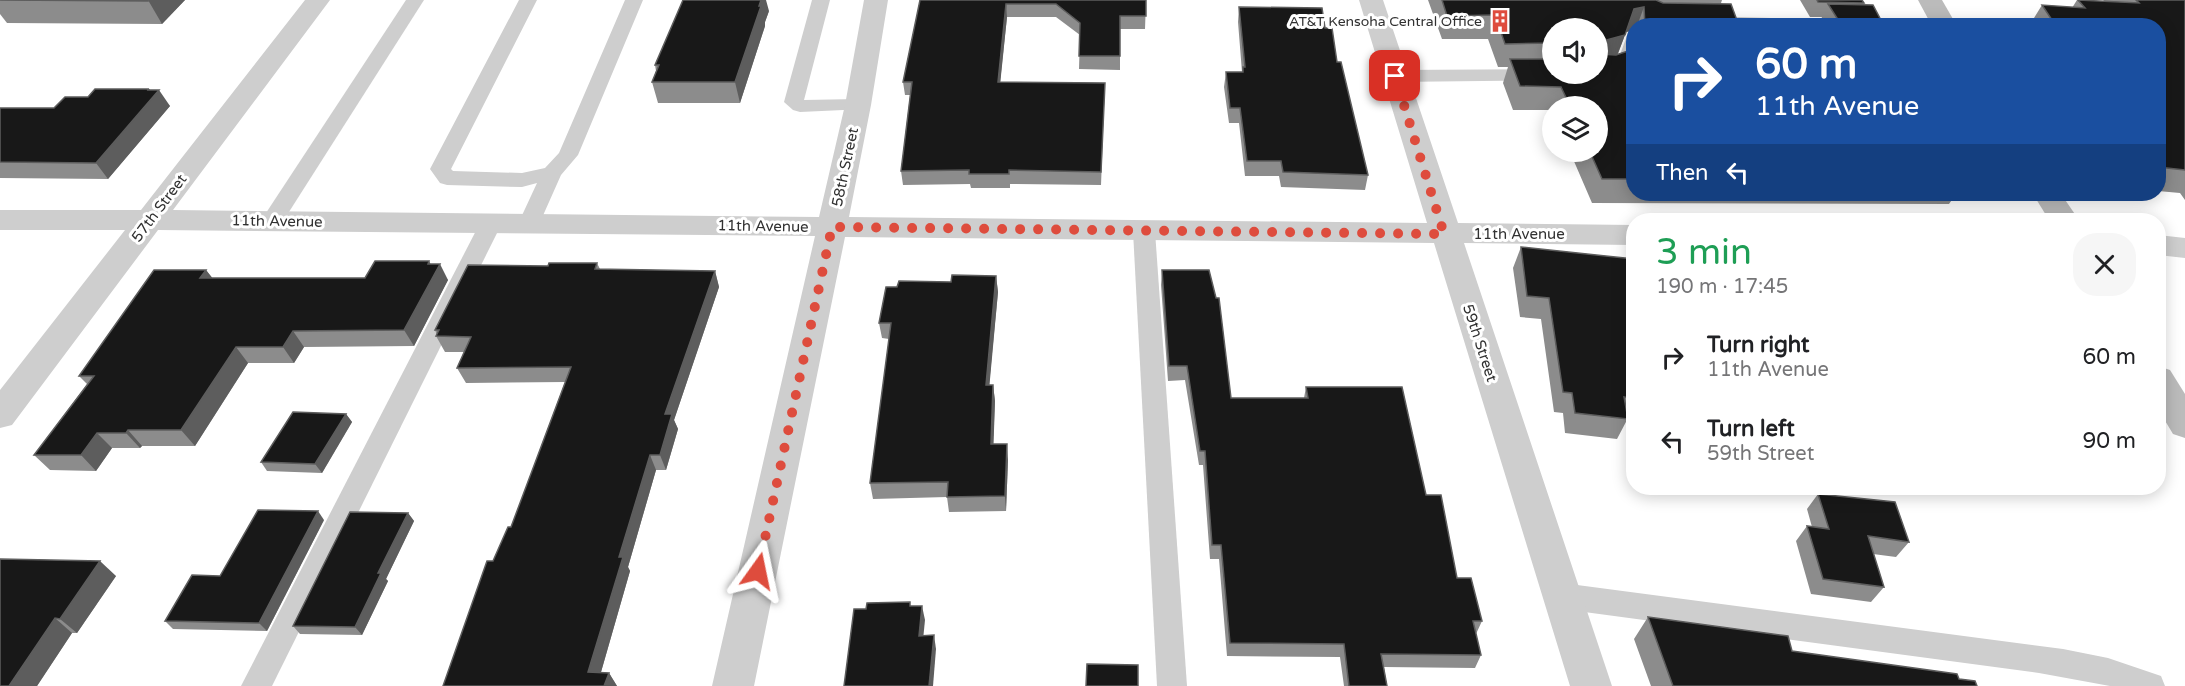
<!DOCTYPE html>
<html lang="en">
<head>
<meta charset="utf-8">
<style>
  body { margin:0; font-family:"Varela Round",sans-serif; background:#f6f6f6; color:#202124; height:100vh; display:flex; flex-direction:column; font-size:22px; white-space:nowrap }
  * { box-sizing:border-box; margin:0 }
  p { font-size:20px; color:#757577 }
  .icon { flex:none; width:33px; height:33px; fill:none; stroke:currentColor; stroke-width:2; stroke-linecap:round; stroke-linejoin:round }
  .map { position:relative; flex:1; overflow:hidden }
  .drawer { position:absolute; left:1626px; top:213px; width:540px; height:282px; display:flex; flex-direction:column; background:#fff; border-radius:24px; box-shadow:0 3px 15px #0003 }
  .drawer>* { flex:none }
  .hud { position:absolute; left:1626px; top:18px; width:540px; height:183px; border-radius:24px; box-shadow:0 3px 15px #0003; background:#1a4fa0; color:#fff; overflow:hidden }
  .controls { position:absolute; left:1542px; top:18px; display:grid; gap:12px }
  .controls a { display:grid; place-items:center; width:66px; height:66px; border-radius:50%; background:#fff; box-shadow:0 3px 15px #0003; font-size:30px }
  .pin { position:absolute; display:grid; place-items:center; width:51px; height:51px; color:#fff; margin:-26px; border-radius:12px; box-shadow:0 3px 9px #0006 }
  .me { position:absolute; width:66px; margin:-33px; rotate:12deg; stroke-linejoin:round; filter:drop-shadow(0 0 4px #0008) }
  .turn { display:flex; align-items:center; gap:21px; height:126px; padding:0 30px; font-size:27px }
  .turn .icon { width:78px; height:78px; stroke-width:2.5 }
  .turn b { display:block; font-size:42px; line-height:51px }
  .then { display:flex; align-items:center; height:57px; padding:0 30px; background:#0003; gap:12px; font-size:22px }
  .round { display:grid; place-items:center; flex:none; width:63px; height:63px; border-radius:24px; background:#f6f6f6 }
  .summary { display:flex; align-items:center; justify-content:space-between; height:102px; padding:0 30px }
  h1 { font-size:36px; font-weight:600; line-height:45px; color:#1e9e55 }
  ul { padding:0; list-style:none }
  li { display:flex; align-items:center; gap:18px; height:84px; padding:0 30px }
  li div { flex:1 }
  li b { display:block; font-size:22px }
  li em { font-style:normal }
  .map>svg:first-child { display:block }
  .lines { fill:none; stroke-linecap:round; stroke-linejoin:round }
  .lane { fill:#cecece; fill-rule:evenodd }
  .street { fill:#cecece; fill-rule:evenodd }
  .secondary { fill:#bbb; fill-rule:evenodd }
  .wall { fill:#8c8c8c; fill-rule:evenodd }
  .shaded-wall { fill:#5d5d5d }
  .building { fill:#181818; stroke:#5d5d5d; stroke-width:1.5 }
  .route { stroke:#de4c3d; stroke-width:10; stroke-dasharray:0 18 }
  .labels { text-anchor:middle; stroke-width:6; stroke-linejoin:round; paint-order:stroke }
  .far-poi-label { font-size:14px; fill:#313131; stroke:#fff; text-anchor:end }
  .street-label { font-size:15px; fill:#313131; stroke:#fff }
</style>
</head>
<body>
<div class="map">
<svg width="2185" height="686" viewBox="0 0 2185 686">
  <rect width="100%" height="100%" fill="#fff"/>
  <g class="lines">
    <!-- lane -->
    <g class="lane">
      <polygon points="406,0 424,0 280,226 272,228 264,226 261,221 264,216"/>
      <polygon points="519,0 537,0 451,169 453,171 522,173 545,168 559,153 625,0 643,0 578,155 561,175 537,229 529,231 521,229 518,224 537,183 522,187 447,185 440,183 430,169"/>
      <polygon points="812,0 830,0 804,100 858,99 865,101 868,105 865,109 800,112 793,110 784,102"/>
      <polygon points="1706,16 1865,21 1874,26 1700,25 1697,21 1700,17"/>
      <polygon points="1634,32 1634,65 1631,68 1607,76 1591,76 1590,74 1598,74 1598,66 1618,60 1628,33"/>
      <polygon points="1552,69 1552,74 1590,74 1587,78 1580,80 1395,82 1388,80 1385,76 1388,72 1395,70"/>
      <polygon points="491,216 499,218 502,223 272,686 241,686 480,223 483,218"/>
      <polygon points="1144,224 1152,226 1155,231 1187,686 1157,686 1133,231 1136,226"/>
      <polygon points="1562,583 2063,649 2108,658 2161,676 2165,686 2110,686 2039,673 1562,609 1552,605 1548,596 1552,587"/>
    </g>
    <!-- street -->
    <g class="street">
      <polygon points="305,0 330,0 173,210 819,217 845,105 864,0 888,0 871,105 849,217 1427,223 1359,0 1383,0 1458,223 1634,225 1634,245 1464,243 1612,686 1570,686 1434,243 845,237 754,686 712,686 815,236 158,230 12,425 0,428 0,390 125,230 0,230 0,210 141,210"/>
      <polygon points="2158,235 2185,238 2185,258 2158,255"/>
    </g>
    <!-- secondary -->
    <g class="secondary">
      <polygon points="1918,0 1942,0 1957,26 1932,26"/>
      <polygon points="2033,194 2061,194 2079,220 2049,220"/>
      <polygon points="2158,366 2170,370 2185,394 2185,438 2173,434 2158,409"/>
    </g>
  </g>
  <!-- wall -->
  <g class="wall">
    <polygon points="0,0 185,0 162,24 7,23 0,14"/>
    <polygon points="920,0 1146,0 1145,29 1120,29 1120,70 1079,69 1080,35 1056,17 1007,17 1000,82 1105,83 1101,185 1010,184 1010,188 971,188 970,184 903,185 901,171 910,95 905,95 903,82"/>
    <path d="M1428 0H1722L1721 3 1739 26H1634L1626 32 1618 54 1634 49V194H1956L1949 204 1592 203 1570 152H1598V106H1552V110H1513L1503 83 1508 67H1498L1488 39H1442ZM1552 28H1598V74H1552Z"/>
    <polygon points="1800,0 1862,0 1864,3 1863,5 1884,26 1818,26 1822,17 1810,17"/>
    <polygon points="2077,0 2104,1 2103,0 2185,0 2185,200 2180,193 2158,191 2158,26 2029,26 2042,5 2072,8"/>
    <polygon points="1239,7 1325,28 1337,62 1368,175 1365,190 1281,187 1279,176 1245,176 1239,123 1229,123 1224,87 1226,72 1242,72 1238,22"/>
    <polygon points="769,11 765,22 765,26 740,103 658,103 652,82 656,71 655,65"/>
    <polygon points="149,89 170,106 108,179 0,178 0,108 54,108 88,97"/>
    <polygon points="1521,247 1634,259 1634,419 1633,420 1627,420 1617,439 1565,433 1563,413 1554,412 1541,319 1520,317 1513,268"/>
    <polygon points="429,261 430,264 448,280 414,346 304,347 294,363 248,363 195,446 142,446 140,448 112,448 96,471 50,470 34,455 87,384 79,376 206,270 212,278 365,278"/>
    <polygon points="597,263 600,269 715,271 719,287 674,420 678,429 666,470 656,470 628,567 630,571 601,672 609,673 617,686 443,686 493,561 511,527 565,382 466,383 457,368 464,352 445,352 436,336 437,335 435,330 548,266"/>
    <polygon points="1162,270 1231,398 1304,398 1306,387 1426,495 1457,578 1482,621 1476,634 1481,655 1475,668 1384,667 1387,686 1344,686 1340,657 1227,656 1219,559 1210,559 1203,465 1199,465 1185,380 1168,381 1161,285"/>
    <polygon points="996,276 998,292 989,385 993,385 995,401 993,444 1008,460 1006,511 949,512 947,497 873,499 870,483 889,339 882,338 879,323 897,287 951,282"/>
    <polygon points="346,414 352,422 322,473 267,471 261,462"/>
    <polygon points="1818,494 1909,542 1896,557 1873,554 1884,587 1871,602 1811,594 1796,541 1807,526 1812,527 1807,509"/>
    <polygon points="408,513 414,521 386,579 388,581 362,635 300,634 293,626"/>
    <polygon points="324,520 267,631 173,629 165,621 220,576"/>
    <polygon points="0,559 116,576 77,633 72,633 37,686"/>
    <polygon points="1648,617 1792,651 1959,679 1977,686 1651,686 1634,639"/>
  </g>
  <!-- shaded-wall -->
  <g class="shaded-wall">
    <polygon points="148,0 185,0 162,24"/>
    <polygon points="761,0 766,0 769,11 765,22 765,26 740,103 735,82"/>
    <polygon points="1006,4 1007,17 999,95 998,82"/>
    <polygon points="1644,7 1637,26 1634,26 1634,31 1626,32 1634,9"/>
    <polygon points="1625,35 1616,58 1599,63 1604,48 1606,40"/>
    <polygon points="149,89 154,96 159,90 170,106 108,179 96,163"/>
    <polygon points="429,261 435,273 440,264 448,280 414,346 404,330"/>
    <polygon points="206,270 218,285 200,278"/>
    <polygon points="715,271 719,287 674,420 678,429 666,470 660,455 665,414"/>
    <polygon points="996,276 998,292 988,401 986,385"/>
    <polygon points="293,331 304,347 294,363 283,347"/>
    <polygon points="236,347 248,363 195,446 181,430"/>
    <polygon points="993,385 995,401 993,460 991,444"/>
    <polygon points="346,414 352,422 322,473 315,464"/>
    <polygon points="128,430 142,446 140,448 126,433"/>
    <polygon points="97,433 112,448 96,471 81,455"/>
    <polygon points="1007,444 1008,460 1006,511 1005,496"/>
    <polygon points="650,455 656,470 628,567 630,571 597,686 588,672 619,557"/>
    <polygon points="318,511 324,520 267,631 259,623"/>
    <polygon points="408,513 414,521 386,579 388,581 362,635 355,627 378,573"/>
    <polygon points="100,561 116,576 77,633 60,619"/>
    <polygon points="922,606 925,620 922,650 919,636"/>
    <polygon points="55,618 72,633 37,686 9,686"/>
    <polygon points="934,635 936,649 933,686 929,686"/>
    <polygon points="609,673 617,686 604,686"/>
  </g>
  <!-- building -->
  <g class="building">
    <polygon points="0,0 148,0 148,1"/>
    <polygon points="683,0 761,0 759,6 761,6 735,82 652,82 659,65 655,65"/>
    <polygon points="920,0 1146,0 1146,16 1120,16 1120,56 1079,56 1080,23 1056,4 1006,4 998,82 1105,83 1101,172 1009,170 1009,174 969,174 969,170 901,171 912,82 903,82"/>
    <polygon points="1442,0 1656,0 1663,3 1731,4 1739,26 1645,26 1644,7 1634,9 1625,35 1606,40 1604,48 1598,48 1598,28 1552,28 1552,43 1505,44 1495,15 1447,16"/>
    <polygon points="1817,0 1862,0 1864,3 1818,2"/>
    <polygon points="2078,0 2139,3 2136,0 2185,0 2185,170 2158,167 2158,26 2056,26 2042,5 2085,8"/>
    <polygon points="1828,4 1873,5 1884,26 1842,26"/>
    <polygon points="1239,7 1322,8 1325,28 1332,28 1337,62 1341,62 1368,175 1283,172 1281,161 1247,161 1240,108 1230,108 1226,72 1243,72 1243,67 1245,67"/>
    <polygon points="1634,49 1634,179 1602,179 1590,152 1598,152 1598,106 1570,106 1561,87 1520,86 1510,59 1552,59 1552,74 1598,74 1598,54 1616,55"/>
    <polygon points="95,89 149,89 147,90 159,90 96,163 0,162 0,108 54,108 65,97 88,97"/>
    <polygon points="1521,247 1634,259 1634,399 1624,397 1628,419 1575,413 1572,393 1563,392 1549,298 1527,296"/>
    <polygon points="375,261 429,261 428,264 440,264 404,330 293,331 283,347 236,347 181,430 128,430 126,433 97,433 81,455 34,455 94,376 79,376 154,270 206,270 200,278 365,278"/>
    <polygon points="549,263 597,263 595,269 715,271 665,414 672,414 660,455 650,455 619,557 623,557 588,672 609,673 604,686 443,686 487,561 493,561 508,527 511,527 571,367 457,368 471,337 436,336 439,330 435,330 468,265 548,266"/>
    <polygon points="1162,270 1209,270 1216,298 1219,298 1231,398 1308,398 1306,387 1402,387 1426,495 1441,495 1457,578 1471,578 1482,621 1473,621 1481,655 1381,654 1387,686 1349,686 1344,644 1230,643 1221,545 1212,545 1205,451 1200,451 1187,366 1169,366"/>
    <polygon points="952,275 996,276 986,385 993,385 991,444 1007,444 1005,496 947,497 948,482 870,483 891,323 879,323 886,287 897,287 899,281 951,282"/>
    <polygon points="293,412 346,414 315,464 261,462"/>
    <polygon points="1818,494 1895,502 1909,542 1868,536 1884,587 1823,579 1807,526 1829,529"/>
    <polygon points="258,510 318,511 259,623 165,621 192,575 220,576"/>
    <polygon points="350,512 408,513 378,573 381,573 355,627 293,626"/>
    <polygon points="0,559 100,561 60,619 55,618 9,686 0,686"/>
    <polygon points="910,602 910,606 922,606 919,636 934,635 929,686 844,686 854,609 866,609 867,603"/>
    <polygon points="1648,617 1788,636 1792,651 1957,674 1959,679 1975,681 1977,686 1673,686"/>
    <polygon points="1087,664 1138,665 1138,686 1086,686"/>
  </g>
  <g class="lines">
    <!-- route -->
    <polyline class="route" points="758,571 832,227 1444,234 1395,76"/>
  </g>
  <!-- icons -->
  <defs>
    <g id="building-bare" transform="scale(1.8)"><path d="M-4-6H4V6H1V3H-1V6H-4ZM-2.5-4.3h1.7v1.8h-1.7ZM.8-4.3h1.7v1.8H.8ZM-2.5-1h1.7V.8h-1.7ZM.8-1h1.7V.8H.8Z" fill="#de4c3d" stroke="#fff" stroke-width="2.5" paint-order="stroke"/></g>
  </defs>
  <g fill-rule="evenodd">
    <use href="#building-bare" x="1500" y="21"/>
  </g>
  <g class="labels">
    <!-- far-poi labels -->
    <g class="far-poi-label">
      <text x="1482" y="26">AT&amp;T Kensoha Central Office</text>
    </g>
    <!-- street labels -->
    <g class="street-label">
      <text transform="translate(845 167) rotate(-78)" y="5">58th Street</text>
      <text transform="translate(159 208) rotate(-53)" y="5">57th Street</text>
      <text transform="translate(277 221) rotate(1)" y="5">11th Avenue</text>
      <text transform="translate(763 226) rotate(1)" y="5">11th Avenue</text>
      <text x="1519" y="239">11th Avenue</text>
      <text transform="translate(1480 343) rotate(72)" y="5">59th Street</text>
    </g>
  </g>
</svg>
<div class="controls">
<a><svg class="icon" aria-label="sound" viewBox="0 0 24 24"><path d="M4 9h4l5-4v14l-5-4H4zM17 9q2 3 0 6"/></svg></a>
<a><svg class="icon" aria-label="layers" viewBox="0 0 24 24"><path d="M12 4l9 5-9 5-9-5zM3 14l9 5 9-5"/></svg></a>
</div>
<div class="pin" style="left:1395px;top:76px;background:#d93025"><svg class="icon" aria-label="arrive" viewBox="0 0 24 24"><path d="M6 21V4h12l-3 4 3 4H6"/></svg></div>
<svg class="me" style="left:758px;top:571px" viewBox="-20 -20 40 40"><path d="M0-17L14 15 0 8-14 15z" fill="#de4c3d" stroke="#fff" stroke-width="4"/></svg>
<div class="hud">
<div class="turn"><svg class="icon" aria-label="right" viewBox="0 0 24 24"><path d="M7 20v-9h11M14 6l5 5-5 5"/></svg><div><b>60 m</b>11th Avenue</div></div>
<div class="then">Then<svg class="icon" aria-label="left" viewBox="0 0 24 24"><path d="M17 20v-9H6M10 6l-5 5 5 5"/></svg></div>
</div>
<section class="drawer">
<div class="summary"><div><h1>3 min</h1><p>190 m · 17:45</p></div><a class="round"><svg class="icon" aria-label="close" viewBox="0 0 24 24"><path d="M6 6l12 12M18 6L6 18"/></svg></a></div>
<ul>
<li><svg class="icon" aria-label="right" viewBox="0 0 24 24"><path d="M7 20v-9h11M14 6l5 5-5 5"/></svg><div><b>Turn right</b><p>11th Avenue</p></div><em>60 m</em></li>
<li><svg class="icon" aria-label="left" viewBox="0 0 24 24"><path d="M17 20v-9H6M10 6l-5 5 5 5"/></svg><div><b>Turn left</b><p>59th Street</p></div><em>90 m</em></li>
</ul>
</section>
</div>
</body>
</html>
